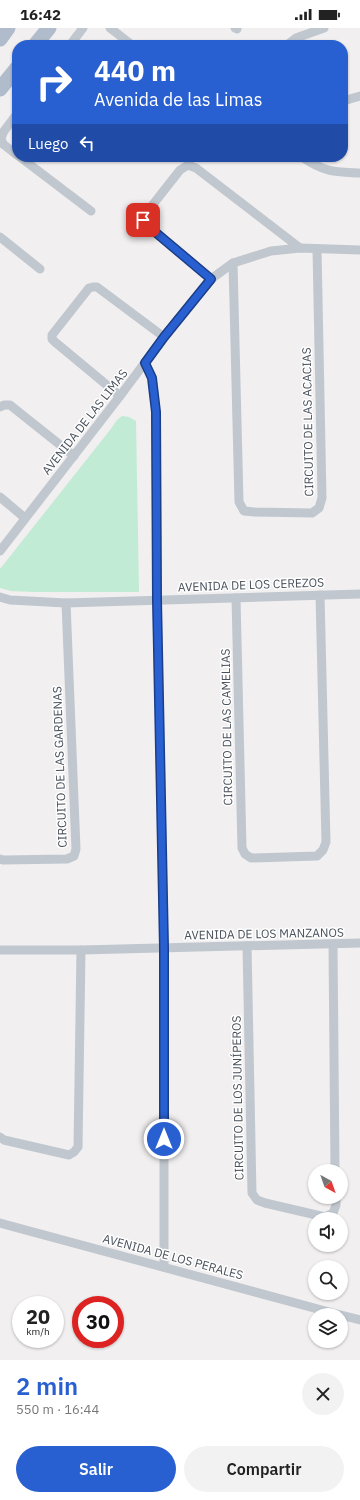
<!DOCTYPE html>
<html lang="es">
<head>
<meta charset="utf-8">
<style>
  body { margin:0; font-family:"IBM Plex Sans",sans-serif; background:#f2f2f2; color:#222; height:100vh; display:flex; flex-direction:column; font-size:15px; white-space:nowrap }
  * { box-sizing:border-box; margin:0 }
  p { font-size:13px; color:#767676 }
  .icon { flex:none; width:22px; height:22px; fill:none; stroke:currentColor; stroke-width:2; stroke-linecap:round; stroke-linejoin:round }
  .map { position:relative; height:1332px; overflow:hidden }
  .details { display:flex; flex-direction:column; background:#fff; flex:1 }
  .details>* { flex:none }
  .top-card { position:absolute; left:12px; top:12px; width:336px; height:122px; border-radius:16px; box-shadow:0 1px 3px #0004; background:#2960d1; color:#fff; overflow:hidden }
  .needle { width:26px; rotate:140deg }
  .tools { position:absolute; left:308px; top:1136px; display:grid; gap:8px }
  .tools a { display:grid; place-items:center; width:40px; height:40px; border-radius:50%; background:#fff; box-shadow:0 1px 3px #0004; font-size:20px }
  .speed { position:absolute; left:12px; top:1268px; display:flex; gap:8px; font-size:20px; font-weight:700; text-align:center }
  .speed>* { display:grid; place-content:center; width:52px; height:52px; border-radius:50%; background:#fff; box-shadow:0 1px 3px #0004; line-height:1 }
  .speed small { font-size:10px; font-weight:400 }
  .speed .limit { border:6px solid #d22; background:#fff; color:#111 }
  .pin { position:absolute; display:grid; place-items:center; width:34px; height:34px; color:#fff; margin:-17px; border-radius:8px; box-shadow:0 2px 6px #0006 }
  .me { position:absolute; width:44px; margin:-22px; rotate:0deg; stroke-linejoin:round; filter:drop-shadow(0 0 3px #0008) }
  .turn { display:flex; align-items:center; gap:14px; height:84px; padding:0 16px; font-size:18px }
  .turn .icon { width:52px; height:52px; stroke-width:2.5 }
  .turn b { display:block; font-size:28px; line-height:34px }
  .then { display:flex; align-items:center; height:38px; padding:0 16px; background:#0003; gap:8px; font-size:15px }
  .round { display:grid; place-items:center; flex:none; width:42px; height:42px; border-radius:21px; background:#f2f2f2 }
  .summary { display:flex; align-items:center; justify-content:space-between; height:68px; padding:0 16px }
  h1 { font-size:24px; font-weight:600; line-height:30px; color:#2960d1 }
  .cta { display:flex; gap:8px; margin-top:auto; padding:8px 16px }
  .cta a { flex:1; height:46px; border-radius:24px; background:#2960d1; color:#fff; font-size:16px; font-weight:600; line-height:46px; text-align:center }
  .cta a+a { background:#f2f2f2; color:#222 }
  .status { display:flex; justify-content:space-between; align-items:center; height:28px; padding:0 20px; background:#fff; direction:ltr }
  .status svg { height:11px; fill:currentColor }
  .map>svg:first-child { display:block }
  .green { fill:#c1ebd5 }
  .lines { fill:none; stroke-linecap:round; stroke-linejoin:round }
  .street { stroke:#c0c7cf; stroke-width:9 }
  .primary { stroke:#b0bbcb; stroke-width:15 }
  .route-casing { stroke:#1b3e88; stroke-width:10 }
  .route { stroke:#2960d1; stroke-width:7 }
  .labels { text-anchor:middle; stroke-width:3; stroke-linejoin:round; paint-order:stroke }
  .street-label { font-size:12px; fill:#48505a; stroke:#fff }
</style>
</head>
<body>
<div class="status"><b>16:42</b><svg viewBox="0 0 49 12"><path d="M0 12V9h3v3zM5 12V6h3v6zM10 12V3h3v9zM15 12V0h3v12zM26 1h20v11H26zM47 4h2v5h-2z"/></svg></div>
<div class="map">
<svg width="360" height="1332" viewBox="0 0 360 1332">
  <rect width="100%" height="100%" fill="#f1efef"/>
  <!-- green -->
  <polygon class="green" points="122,388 129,389 136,393 139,564 33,564 11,563 0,560 0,541 110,402 117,392"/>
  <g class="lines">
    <!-- street -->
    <g class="street">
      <polyline points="110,0 132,17"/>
      <polyline points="235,0 237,1"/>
      <polyline points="70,17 83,0"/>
      <polyline points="287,17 296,10 324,0"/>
      <polyline points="343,73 360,68"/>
      <polyline points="17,86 4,103 1,110 3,116 17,127"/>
      <polyline points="20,129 91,183"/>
      <path d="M302 129C324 144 334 144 360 145"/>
      <polyline points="0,209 40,241"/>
      <polyline points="233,235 239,474 244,483 254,484 312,485 319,480 322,470 317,221"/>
      <polyline points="211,251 148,198 143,192 147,184 180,142 188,137 196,140 300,220"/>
      <polyline points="145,335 152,349 156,384 157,572 164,920 164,1239"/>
      <polyline points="120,368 55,314 52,311 52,307 89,260 93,259 97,259 164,309"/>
      <polyline points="0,379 4,377 10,377 74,428"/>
      <polyline points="0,469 25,490"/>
      <polyline points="0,523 120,368 164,309 211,251 233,235 271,223 300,220 360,222"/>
      <polyline points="0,569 10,572 66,575 360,566"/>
      <polyline points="236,570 242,820 245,826 251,830 317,828 323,822 326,814 320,567"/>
      <polyline points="0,831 3,832 67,831 74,828 76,821 66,575"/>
      <polyline points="333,916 335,1143"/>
      <polyline points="247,918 252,1165 257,1172 265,1175 325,1189 333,1185 336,1177 336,1169"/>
      <polyline points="0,922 81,922 360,915"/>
      <polyline points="0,1109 4,1112 69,1127 74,1124 78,1119 81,922"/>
      <polyline points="0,1195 340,1287"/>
      <polyline points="341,1287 360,1292"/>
    </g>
    <!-- primary -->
    <g class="primary">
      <polyline points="0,11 8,0"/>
      <polyline points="35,17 49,0"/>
      <polyline points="0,61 17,40"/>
    </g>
  </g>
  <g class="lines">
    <!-- route casing -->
    <g class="route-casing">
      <polyline id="route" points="143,192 148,198 211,251 164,309 145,335 152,350 156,384 157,572 164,920 164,1111"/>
    </g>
    <!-- route -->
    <use href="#route" class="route"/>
  </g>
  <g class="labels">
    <!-- street labels -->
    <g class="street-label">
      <text transform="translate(85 394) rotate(-52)" y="4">AVENIDA DE LAS LIMAS</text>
      <text transform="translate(308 394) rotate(-91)" y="4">CIRCUITO DE LAS ACACIAS</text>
      <text transform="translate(251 557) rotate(-2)" y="4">AVENIDA DE LOS CEREZOS</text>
      <text transform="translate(227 699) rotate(-91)" y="4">CIRCUITO DE LAS CAMELIAS</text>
      <text transform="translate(60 739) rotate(-92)" y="4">CIRCUITO DE LAS GARDENAS</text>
      <text transform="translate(264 906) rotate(-1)" y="4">AVENIDA DE LOS MANZANOS</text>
      <text transform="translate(238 1070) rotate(-91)" y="4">CIRCUITO DE LOS JUNÍPEROS</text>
      <text transform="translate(173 1229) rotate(15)" y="4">AVENIDA DE LOS PERALES</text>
    </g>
  </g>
</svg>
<div class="tools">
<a><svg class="needle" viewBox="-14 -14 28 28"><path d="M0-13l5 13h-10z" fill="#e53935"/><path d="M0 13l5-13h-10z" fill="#767676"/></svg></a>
<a><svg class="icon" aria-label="sound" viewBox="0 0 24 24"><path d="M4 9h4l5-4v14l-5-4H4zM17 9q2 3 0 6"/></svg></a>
<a><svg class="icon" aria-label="search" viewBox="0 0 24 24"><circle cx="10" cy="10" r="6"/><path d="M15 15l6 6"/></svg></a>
<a><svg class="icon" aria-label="layers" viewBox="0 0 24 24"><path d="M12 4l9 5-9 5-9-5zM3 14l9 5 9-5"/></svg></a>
</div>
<div class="speed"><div>20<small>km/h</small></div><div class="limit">30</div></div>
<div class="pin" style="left:143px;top:192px;background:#d93025"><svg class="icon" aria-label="arrive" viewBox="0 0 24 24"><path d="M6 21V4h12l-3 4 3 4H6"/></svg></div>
<svg class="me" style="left:164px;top:1111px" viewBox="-20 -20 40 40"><circle r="17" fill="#2960d1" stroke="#fff" stroke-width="3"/><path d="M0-11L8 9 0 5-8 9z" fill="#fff"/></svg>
<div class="top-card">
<div class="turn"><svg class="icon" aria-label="right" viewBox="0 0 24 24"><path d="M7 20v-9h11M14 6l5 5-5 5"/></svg><div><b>440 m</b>Avenida de las Limas</div></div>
<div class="then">Luego<svg class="icon" aria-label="left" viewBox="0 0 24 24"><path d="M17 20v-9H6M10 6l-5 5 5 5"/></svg></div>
</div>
</div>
<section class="details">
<div class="summary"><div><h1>2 min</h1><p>550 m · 16:44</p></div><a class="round"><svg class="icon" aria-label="close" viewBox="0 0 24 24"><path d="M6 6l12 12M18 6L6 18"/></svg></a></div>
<div class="cta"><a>Salir</a><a>Compartir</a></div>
</section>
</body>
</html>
